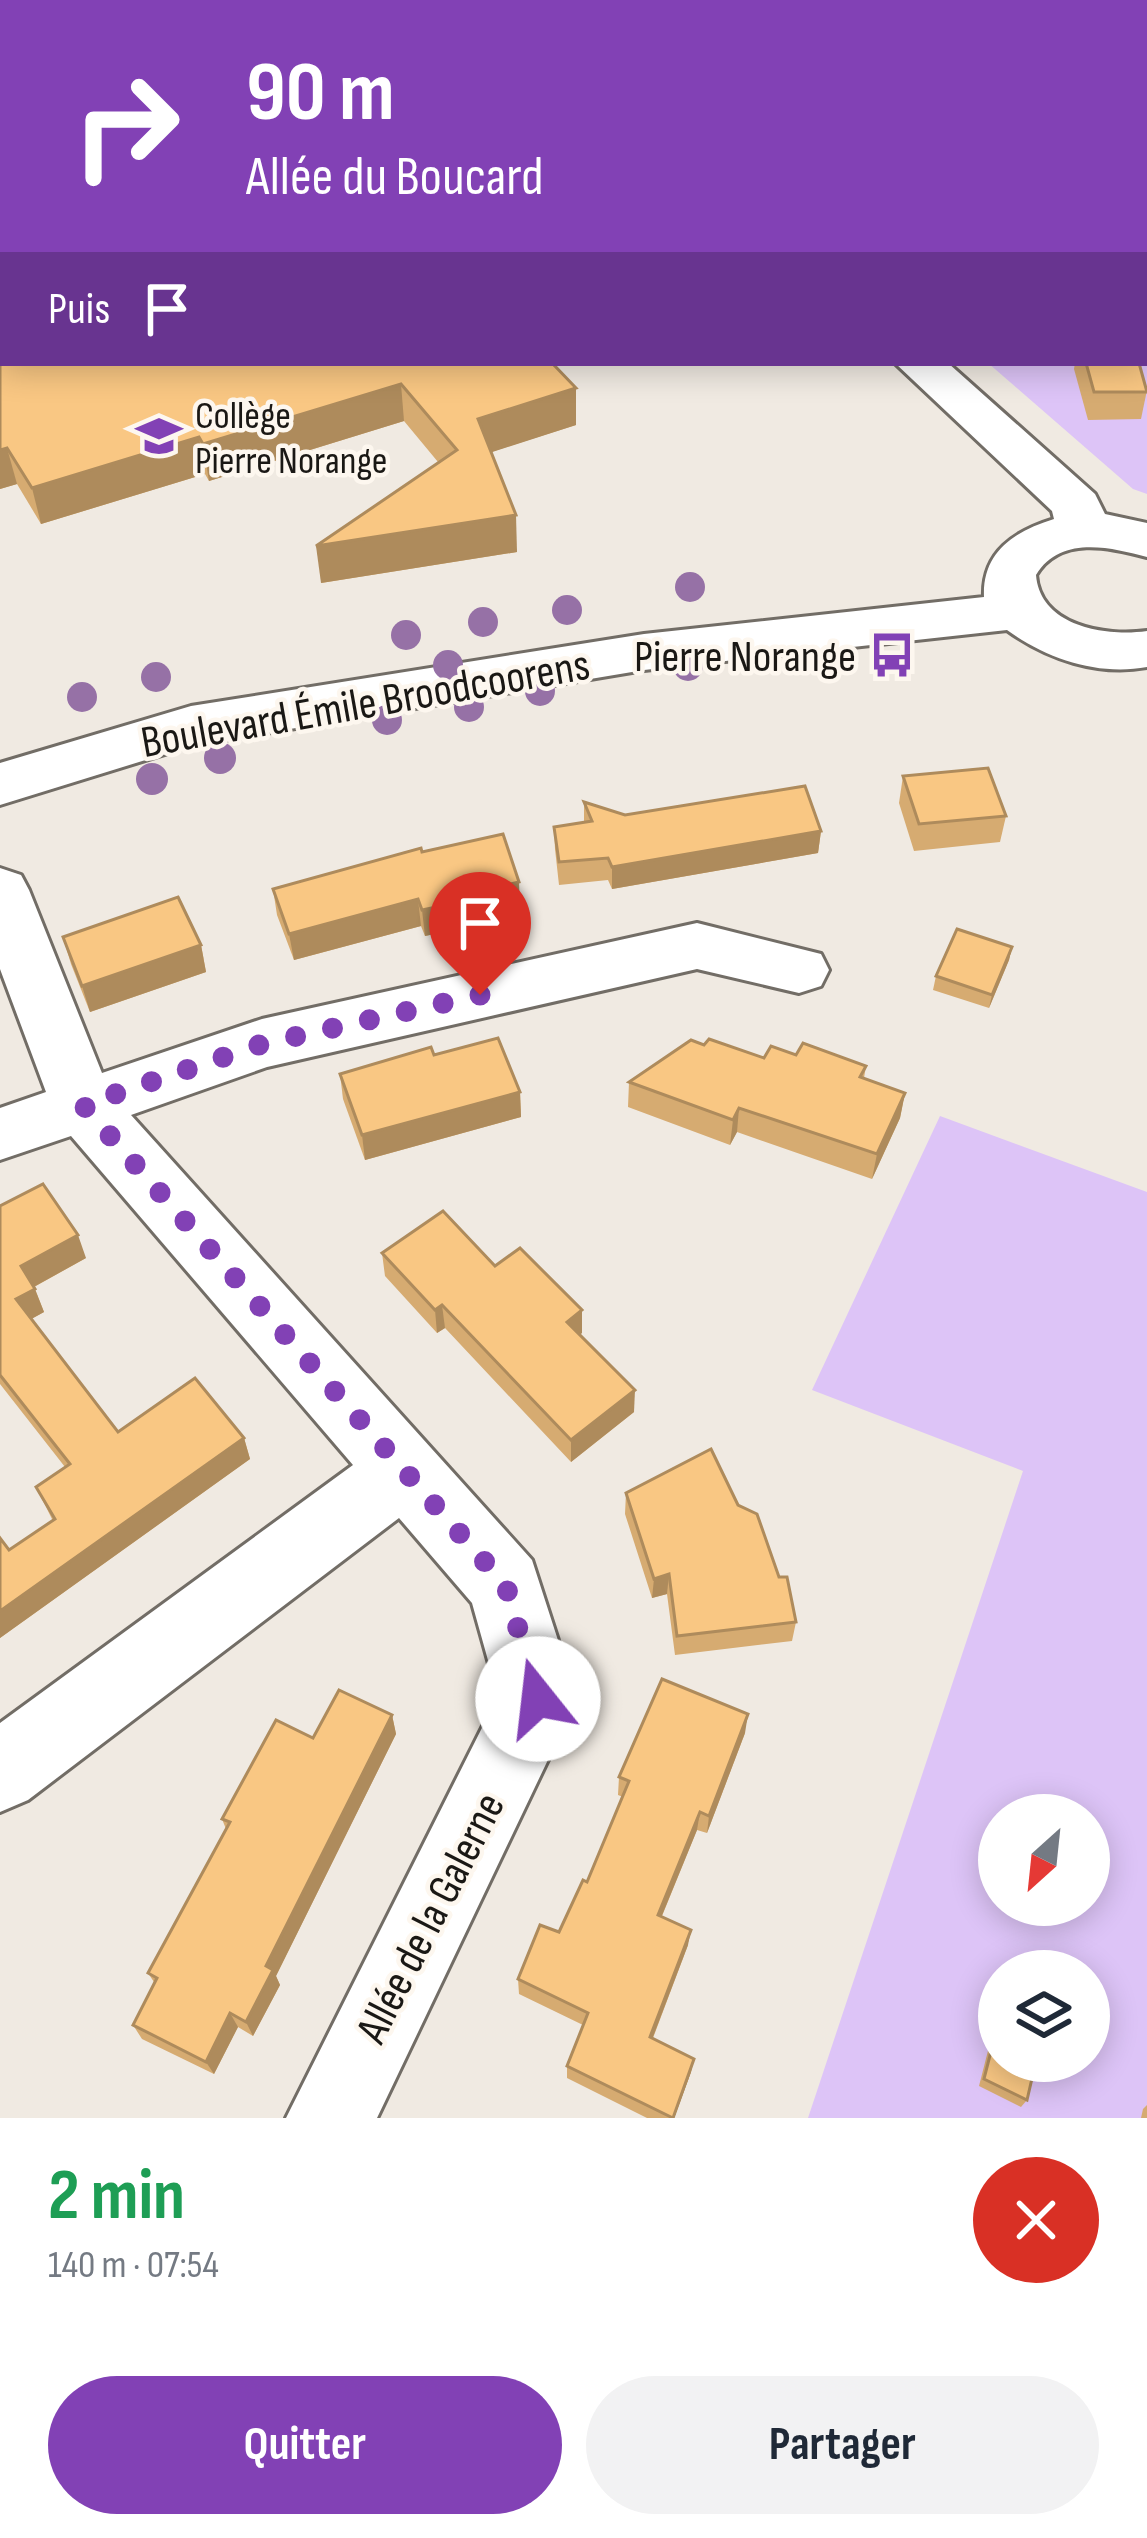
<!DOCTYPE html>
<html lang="fr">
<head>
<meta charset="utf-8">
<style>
  body { margin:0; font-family:"Sofia Sans Condensed",sans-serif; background:#f2f2f3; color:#1f2937; height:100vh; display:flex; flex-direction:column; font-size:45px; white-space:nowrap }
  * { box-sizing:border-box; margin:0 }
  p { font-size:39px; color:#747a83 }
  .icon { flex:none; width:66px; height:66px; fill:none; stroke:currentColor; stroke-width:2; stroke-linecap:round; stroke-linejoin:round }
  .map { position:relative; height:2118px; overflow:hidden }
  .panel { display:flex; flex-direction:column; background:#fff; flex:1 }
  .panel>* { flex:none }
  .hud { position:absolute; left:0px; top:0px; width:1149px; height:366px; box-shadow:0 6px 30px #0003; background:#8241b5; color:#fff; overflow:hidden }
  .needle { width:78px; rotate:207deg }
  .buttons { position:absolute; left:978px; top:1794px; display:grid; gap:24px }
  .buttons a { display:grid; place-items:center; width:132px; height:132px; border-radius:50%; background:#fff; box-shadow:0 6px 30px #0003; font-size:60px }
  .pin { position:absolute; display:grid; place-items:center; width:102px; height:102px; color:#fff; margin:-123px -51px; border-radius:50% 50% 50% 0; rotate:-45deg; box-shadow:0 0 12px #0007 }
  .pin .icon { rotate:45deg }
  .me { position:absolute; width:132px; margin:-66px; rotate:344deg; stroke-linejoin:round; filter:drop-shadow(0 0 9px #0008) }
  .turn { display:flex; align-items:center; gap:42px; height:252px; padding:0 48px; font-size:54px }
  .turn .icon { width:156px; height:156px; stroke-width:2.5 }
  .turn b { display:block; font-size:84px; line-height:102px }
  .then { display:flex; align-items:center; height:114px; padding:0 48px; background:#0003; gap:24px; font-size:45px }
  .round { display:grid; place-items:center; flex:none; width:126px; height:126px; border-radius:63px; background:#f2f2f3 }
  .overview { display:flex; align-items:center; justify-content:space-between; height:204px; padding:0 48px }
  h1 { font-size:72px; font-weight:700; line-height:90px; color:#1e9e55 }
  .action { display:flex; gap:24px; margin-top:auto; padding:24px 48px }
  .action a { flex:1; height:138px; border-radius:72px; background:#8241b5; color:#fff; font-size:48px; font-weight:700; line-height:138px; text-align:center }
  .action a+a { background:#f2f2f3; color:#1f2937 }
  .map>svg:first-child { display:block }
  .green { fill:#ddc4f7; fill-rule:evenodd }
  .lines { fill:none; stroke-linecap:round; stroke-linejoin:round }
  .minor-casing { stroke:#726d66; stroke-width:6 }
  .tertiary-casing { stroke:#726d66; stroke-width:6 }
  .minor { fill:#fff; fill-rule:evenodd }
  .tertiary { fill:#fff; fill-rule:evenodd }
  .tree { fill:#9671a6 }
  .wall { fill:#d6ab71 }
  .shaded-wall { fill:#ae8b5c }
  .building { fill:#f9c783; stroke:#ae8b5c; stroke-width:3 }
  .route { stroke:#8241b5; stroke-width:21; stroke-dasharray:0 37.8 }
  .labels { text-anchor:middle; stroke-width:9; stroke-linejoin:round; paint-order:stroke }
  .far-poi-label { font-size:39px; fill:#1a1815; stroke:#fdf7ef; text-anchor:start }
  .poi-label { font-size:45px; fill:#1a1815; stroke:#fdf7ef; text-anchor:end }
  .street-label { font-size:45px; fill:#1a1815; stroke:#fdf7ef }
</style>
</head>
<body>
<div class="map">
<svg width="1147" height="2118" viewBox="0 0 1147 2118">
  <rect width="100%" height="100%" fill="#f0eae2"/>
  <!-- green -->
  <g class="green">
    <polygon points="1147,266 1147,494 1133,489 988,363 1146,363"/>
    <path d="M940 1116 1147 1192V2118H808L1023 1471 812 1390ZM999 1815H1089V1905H999ZM999 1971H1089V2061H999Z"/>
  </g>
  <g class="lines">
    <!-- minor casing -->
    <g class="minor-casing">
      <g id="minor">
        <polygon points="780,0 819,0 778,3"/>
        <rect x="1146" y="219" width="1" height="26"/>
        <polygon points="0,868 21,875 29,890 102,1073 262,1019 697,923 821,954 829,970 821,986 799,993 697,969 267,1067 131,1115 532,1560 577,1699 377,2118 286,2118 498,1696 472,1603 399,1518 28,1800 0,1812 0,1723 353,1465 71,1136 0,1160 0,1108 46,1092 0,969"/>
      </g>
    </g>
    <!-- tertiary casing -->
    <g class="tertiary-casing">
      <g id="tertiary">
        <polygon points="487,0 527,0 530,3 490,3"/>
        <path d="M895 363H948L1095 494 1105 514 1147 523V557C1110 547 1060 535 1036 575 1040 626 1105 637 1147 631V667C1098 676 1047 659 1007 630L644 670 194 745 0 805V763L191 706 644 634 984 597C982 552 1015 531 1054 519L1052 511Z"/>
      </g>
    </g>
    <!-- minor -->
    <use href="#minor" class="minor"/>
    <!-- tertiary -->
    <use href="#tertiary" class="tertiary"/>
  </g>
  <!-- trees -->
  <g class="tree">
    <circle cx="690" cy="587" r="15"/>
    <circle cx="567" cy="610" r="15"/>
    <circle cx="483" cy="622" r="15"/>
    <circle cx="406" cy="635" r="15"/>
    <circle cx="448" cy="665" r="15"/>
    <circle cx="688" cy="666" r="15"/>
    <circle cx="156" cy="677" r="15"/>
    <circle cx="540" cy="691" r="15"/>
    <circle cx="82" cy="697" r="15"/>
    <circle cx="469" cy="707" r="15"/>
    <circle cx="387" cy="720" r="15"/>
    <circle cx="220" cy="758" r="16"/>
    <circle cx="152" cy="779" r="16"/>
  </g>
  <!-- wall -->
  <g class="wall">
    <polygon points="0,0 3,3 3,134 0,134"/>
    <polygon points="272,0 366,0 369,3 275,3"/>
    <polygon points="838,0 1147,0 1147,71 1146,3 838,3"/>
    <polygon points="0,320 576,388 576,425 491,452 517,552 321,583 438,462 404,421 209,481 205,474 41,524 17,484 0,489"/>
    <polygon points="1075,363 1139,363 1147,390 1141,419 1088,420 1074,369"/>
    <polygon points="903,776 1006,816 1000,842 914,851 899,803"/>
    <polygon points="584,802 625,815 821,831 818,853 612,889 608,880 559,885 555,849 554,827 584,822"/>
    <polygon points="422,852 520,909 476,919 477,925 425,936 421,926 294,960 277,915 273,889"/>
    <polygon points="63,937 201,945 206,972 90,1012 71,964"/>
    <polygon points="1012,947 1009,960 989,1008 933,990 936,976"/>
    <polygon points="704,1045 764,1058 796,1055 866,1066 864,1078 905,1093 900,1118 872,1179 737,1132 730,1145 628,1107 629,1082"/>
    <polygon points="434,1055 520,1092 521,1117 365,1160 343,1099 340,1074"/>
    <polygon points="0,1206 86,1258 34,1287 44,1312 31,1319 118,1432 244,1438 250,1459 0,1638 0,1538 9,1550 53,1521 36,1487 65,1467 0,1384"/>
    <polygon points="382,1253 495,1266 582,1310 582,1333 580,1334 634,1412 571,1462 445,1328 437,1333 385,1276"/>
    <polygon points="626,1493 738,1505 796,1622 792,1641 675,1655 667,1594 652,1598 625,1514"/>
    <polygon points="392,1715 396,1734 276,1976 280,1985 253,2036 238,2027 214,2074 142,2039 133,2025 154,1982 148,1973 226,1829 222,1819 313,1738"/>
    <polygon points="745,1733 707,1833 697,1830 662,1916 688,1945 653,2038 691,2072 674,2118 647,2118 567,2078 567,2066 583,2025 519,1994 518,1979 559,1932 587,1882 623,1797 618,1795 619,1777"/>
    <polygon points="996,2032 1027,2100 1021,2107 979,2086 991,2039"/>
    <polygon points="1147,2105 1147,2118 1141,2118 1143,2109"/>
  </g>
  <!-- shaded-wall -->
  <g class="shaded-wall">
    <polygon points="401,384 404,421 209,481 203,444"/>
    <polygon points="576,388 576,425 480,456 478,419"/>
    <polygon points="199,437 205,474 41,524 32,488"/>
    <polygon points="7,448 17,484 0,489 0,450"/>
    <polygon points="516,515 517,552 321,583 316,546"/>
    <polygon points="821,831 818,853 612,889 612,867"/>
    <polygon points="519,882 520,909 476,919 477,925 425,936 422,910 473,893"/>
    <polygon points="418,899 421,926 294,960 289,934"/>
    <polygon points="201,945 206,972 90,1012 82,986"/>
    <polygon points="1012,947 1009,960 989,1008 992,995"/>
    <polygon points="520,1092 521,1117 365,1160 362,1135"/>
    <polygon points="905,1093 900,1118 872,1179 877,1154"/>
    <polygon points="739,1108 737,1132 730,1145 733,1120"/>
    <polygon points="78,1235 86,1258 30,1289 21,1266"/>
    <polygon points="35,1289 44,1312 26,1322 16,1299"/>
    <polygon points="442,1305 445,1328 437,1333 435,1310"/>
    <polygon points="582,1310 582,1333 567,1344 567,1322"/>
    <polygon points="635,1390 634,1412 571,1462 571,1440"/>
    <polygon points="244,1438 250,1459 0,1638 0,1611"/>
    <polygon points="669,1574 667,1594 652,1598 654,1579"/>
    <polygon points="748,1714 745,1733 707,1833 709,1816"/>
    <polygon points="392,1715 396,1734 276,1976 280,1985 253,2036 246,2022 266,1966"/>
    <polygon points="700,1812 697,1830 656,1930 658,1915"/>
    <polygon points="691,1930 688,1945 648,2050 650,2037"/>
    <polygon points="230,2013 238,2027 214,2074 206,2062"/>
    <polygon points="694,2059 691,2072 674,2118 672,2118"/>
  </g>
  <!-- building -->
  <g class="building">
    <polygon points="0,0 36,0 36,3 3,3 3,114 0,114"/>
    <polygon points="292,0 366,0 369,3 295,3"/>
    <polygon points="847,0 1147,0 1147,44 1146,3 848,3 851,1"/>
    <polygon points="1146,122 1147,122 1146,189"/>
    <polygon points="3,319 3,363 552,363 576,388 478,419 516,515 316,546 457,450 401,384 203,444 199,437 32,488 7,448 0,450 0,320"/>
    <polygon points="1086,363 1139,363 1147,392 1094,392"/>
    <polygon points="988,768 1006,816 919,824 903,776"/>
    <polygon points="805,786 821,831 612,867 608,858 559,862 554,827 592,821 584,802 625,815"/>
    <polygon points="503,834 519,882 473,893 475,899 422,910 418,899 289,934 273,889 421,848 422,852"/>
    <polygon points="178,897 201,945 82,986 63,937"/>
    <polygon points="957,929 1012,947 992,995 936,976"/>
    <polygon points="498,1038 520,1092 362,1135 340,1074 431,1047 434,1055"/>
    <polygon points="709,1039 764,1058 771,1046 796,1055 803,1043 866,1066 860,1077 905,1093 877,1154 739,1108 733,1120 629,1082 691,1040 704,1045"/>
    <polygon points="43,1184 78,1235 21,1266 35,1289 16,1299 118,1432 195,1378 244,1438 0,1611 0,1538 9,1550 55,1519 36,1487 70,1464 0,1375 0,1206"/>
    <polygon points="443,1211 495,1266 520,1248 582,1310 567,1322 635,1390 571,1440 442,1305 435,1310 382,1253"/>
    <polygon points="711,1449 738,1505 757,1514 779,1577 787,1577 796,1622 677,1636 669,1574 654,1579 626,1493"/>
    <polygon points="662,1679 748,1714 709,1816 700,1812 658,1915 691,1930 650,2037 694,2059 673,2118 567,2066 588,2013 518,1979 540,1925 559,1932 583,1880 587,1882 629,1781 619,1777"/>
    <polygon points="339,1690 392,1715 266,1966 273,1970 246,2022 230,2013 206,2062 133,2025 157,1978 148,1973 230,1822 222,1819 276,1720 313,1738"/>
    <polygon points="996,2032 999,2033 999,2061 1036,2061 1027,2100 984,2079"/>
  </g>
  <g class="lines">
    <!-- route -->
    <polyline class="route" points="480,995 262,1044 83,1105 506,1586 538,1699"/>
  </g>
  <!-- icons -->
  <defs>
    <g id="school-bare" transform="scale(3.6)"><path d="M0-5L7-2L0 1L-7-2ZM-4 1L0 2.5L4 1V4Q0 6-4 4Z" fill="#8241b5" stroke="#fdf7ef" stroke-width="2.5" paint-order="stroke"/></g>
    <g id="bus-bare" transform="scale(3.6)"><path d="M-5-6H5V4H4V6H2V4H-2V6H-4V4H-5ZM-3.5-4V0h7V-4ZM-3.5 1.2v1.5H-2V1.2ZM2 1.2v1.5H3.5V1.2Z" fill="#8241b5" stroke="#fdf7ef" stroke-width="2.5" paint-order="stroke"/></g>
  </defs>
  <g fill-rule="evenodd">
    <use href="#school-bare" x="159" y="436"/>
    <use href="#bus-bare" x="892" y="655"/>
  </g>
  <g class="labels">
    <!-- far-poi labels -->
    <g class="far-poi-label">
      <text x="195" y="428">Collège<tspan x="195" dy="45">Pierre Norange</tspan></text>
    </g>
    <!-- poi labels -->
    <g class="poi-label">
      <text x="856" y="671">Pierre Norange</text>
    </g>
    <!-- street labels -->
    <g class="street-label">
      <text transform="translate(365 702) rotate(-10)" y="16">Boulevard Émile Broodcoorens</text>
      <text transform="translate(429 1917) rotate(-63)" y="16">Allée de la Galerne</text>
    </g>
  </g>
</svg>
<div class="buttons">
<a><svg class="needle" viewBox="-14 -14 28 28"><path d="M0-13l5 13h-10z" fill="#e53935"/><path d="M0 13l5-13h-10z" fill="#747a83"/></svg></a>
<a><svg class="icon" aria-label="layers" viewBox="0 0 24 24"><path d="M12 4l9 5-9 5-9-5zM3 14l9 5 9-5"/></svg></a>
</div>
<div class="pin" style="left:480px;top:995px;background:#d93025"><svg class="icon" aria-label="arrive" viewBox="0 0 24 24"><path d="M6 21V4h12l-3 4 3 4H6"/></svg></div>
<svg class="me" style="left:538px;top:1699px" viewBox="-20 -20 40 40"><circle r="19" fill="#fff"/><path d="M0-13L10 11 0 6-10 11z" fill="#8241b5"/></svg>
<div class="hud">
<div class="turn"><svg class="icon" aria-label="right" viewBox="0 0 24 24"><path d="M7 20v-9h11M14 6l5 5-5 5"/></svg><div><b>90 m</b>Allée du Boucard</div></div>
<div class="then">Puis<svg class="icon" aria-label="arrive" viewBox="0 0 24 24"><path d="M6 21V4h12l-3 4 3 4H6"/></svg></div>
</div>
</div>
<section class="panel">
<div class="overview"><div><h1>2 min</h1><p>140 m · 07:54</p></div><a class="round" style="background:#d93025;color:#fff"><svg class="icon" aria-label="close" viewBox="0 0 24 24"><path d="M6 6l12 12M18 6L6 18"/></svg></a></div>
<div class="action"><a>Quitter</a><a>Partager</a></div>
</section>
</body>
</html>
